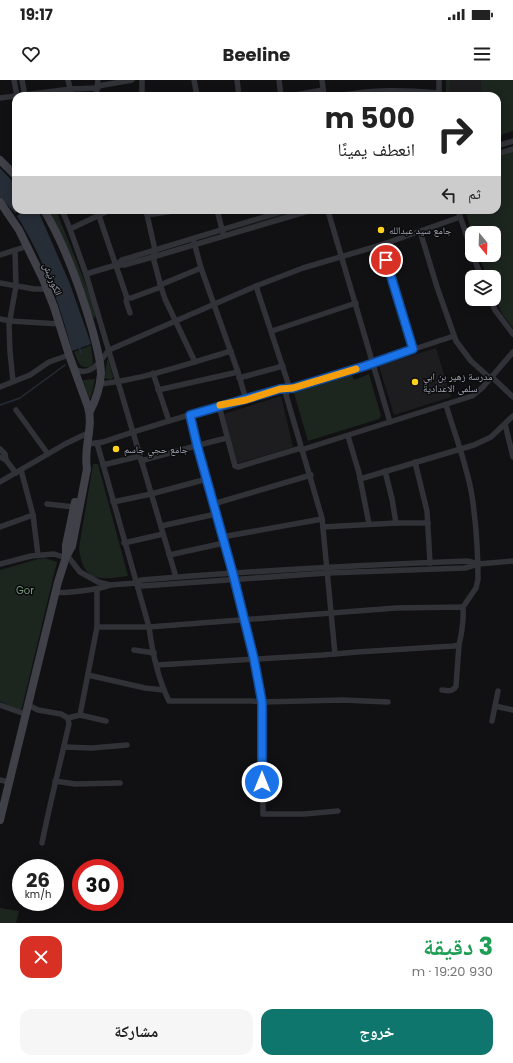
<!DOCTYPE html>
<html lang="ar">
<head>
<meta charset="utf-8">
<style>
  body { margin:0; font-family:Poppins,"Noto Naskh Arabic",sans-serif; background:#f6f6f6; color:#222; direction:rtl; height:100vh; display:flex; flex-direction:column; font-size:15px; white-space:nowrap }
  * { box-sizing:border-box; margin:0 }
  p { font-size:13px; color:#767676 }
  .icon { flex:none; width:22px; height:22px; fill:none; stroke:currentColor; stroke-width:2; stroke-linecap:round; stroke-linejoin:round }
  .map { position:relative; height:843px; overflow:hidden; direction:ltr }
  .drawer { display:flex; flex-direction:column; background:#fff; flex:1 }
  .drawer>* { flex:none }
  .hud { position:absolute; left:12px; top:12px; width:489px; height:122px; border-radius:12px; box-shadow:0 2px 10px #0003; direction:rtl; background:#fff; color:#222; overflow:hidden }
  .needle { width:26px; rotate:161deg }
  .buttons { position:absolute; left:465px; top:146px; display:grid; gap:8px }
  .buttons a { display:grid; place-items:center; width:36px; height:36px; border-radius:8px; background:#fff; box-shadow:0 2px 10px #0003; font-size:20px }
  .speed { position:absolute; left:12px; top:779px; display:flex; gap:8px; font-size:20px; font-weight:700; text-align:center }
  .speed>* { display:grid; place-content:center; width:52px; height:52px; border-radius:50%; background:#fff; box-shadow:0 2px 10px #0003; line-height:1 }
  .speed small { font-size:10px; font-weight:400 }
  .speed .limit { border:6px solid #d22; background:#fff; color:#111 }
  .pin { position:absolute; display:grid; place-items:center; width:34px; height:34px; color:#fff; margin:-17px; border:2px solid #fff; border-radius:50%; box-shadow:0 1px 4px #0007 }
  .me { position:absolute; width:44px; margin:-22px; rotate:0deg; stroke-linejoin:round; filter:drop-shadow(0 0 3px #0008) }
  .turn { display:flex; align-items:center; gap:14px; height:84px; padding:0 20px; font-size:18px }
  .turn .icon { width:52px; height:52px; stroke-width:2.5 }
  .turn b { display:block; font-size:28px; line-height:34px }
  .then { display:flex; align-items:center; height:38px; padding:0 20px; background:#0003; gap:8px; font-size:15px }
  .round { display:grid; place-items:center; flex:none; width:42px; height:42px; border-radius:12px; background:#f6f6f6 }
  .head { display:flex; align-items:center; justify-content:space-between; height:68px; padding:0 20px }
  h1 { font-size:24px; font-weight:700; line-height:30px; color:#1e9e55 }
  .button { display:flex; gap:8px; margin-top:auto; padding:8px 20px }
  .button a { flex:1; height:46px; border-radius:12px; background:#0f766e; color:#fff; font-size:16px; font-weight:700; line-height:46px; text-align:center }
  .button a+a { background:#f6f6f6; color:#222 }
  .status { display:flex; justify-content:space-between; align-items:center; height:28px; padding:0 20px; background:#fff; direction:ltr }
  .status svg { height:11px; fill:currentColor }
  header { display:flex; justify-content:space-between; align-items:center; height:52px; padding:0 20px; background:#fff; font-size:18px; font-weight:700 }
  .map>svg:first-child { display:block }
  .built { fill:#1d1d20 }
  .green { fill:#1d251f }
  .water { fill:#262d37 }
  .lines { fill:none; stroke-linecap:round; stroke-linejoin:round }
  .stream { stroke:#262d37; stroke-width:1.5 }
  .street { stroke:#313238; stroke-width:5.5 }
  .secondary { stroke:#3f4048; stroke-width:8 }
  .route-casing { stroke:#114b97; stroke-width:10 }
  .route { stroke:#1a73e8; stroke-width:7 }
  .slow { stroke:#f59e0b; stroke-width:7 }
  .poi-dot { fill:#ffd21c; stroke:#0c0c0d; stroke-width:1.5 }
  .labels { text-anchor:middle; stroke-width:3; stroke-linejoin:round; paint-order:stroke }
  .poi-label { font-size:10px; fill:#a1a4b4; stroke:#0c0c0d; text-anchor:start }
  .street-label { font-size:10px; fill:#a1a4b4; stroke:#0c0c0d }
  .park-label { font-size:10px; fill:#76a17f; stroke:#0c0c0d }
</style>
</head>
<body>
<div class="status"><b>19:17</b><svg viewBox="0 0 49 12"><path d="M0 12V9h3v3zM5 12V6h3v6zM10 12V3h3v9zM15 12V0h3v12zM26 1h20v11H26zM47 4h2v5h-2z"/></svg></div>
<header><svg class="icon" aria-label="menu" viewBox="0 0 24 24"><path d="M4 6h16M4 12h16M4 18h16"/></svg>Beeline<svg class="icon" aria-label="heart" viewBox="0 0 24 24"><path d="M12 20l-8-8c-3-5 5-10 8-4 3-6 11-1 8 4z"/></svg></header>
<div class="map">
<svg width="513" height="843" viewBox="0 0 513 843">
  <rect width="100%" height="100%" fill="#111113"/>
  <!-- built -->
  <g class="built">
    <polygon points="446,0 506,0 497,16 446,16"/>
    <polygon points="436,268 451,317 394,335 379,286"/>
    <polygon points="281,316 293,367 236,384 224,334"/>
  </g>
  <!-- green -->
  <g class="green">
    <rect x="446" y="0" width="4" height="16"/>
    <polygon points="481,0 513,0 513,51 503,54 497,62 497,16 481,16"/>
    <polygon points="513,70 513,248 503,235 494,217 494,197 487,197 479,175 494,175 494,153 472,153 465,130 497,130 497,75"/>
    <polygon points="49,130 56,130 86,205 95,230 95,238 94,238 92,235 66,165"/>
    <polygon points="298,130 303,130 233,151 233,150"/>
    <path d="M91 265 93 283 90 287C78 289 78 280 74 272Z"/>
    <polygon points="108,279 113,297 111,300 105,298 105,296 107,280"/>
    <polygon points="369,294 381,336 379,339 308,361 294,313 352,295 354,300"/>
    <polygon points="95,299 91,317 89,318 83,300"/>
    <path d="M93 384H98L128 496C99 500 83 503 79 468Z"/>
    <polygon points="45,478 57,482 22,628 20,631 0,621 0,490 38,479"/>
    <polygon points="0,828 19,831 16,843 0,843"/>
  </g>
  <!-- water -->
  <g class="water">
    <polygon points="0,88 16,105 16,130 20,130 15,133 0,117"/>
    <path d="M26 130H37L40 135 70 204 91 264 72 271C60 224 43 177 17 136Z"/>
  </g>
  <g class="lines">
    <!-- stream -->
    <g class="stream">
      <polyline points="79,266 81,273"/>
      <polyline points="0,325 20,318 65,285"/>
    </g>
    <!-- street -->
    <g class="street">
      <polyline points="14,0 17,16"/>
      <polyline points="22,0 25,16"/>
      <polyline points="68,0 72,16"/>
      <polyline points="194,0 197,16"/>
      <polyline points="237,0 239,16"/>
      <polyline points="279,0 281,16"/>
      <polyline points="322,0 324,16"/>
      <polyline points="98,6 132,0"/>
      <polyline points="96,16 98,0"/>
      <polyline points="142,16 142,0"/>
      <polyline points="290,16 323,10"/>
      <path d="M339 16C374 9 403 10 439 13"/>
      <polyline points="439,16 439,0"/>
      <polyline points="0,18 71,9 98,8"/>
      <polyline points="497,66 513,61"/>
      <polyline points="497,74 513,69"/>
      <polyline points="62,130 70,149 86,194 176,497"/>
      <polyline points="97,130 127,218 126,221 130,233"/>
      <polyline points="146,130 155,170 153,177 161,207 165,219 195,282"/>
      <polyline points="217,130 223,153"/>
      <polyline points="458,130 472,172"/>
      <polyline points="328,131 390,342"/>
      <polyline points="147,134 154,134 179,130"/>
      <polyline points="70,149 110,130"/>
      <polyline points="420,151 437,207 456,261 471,281 490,298 494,299 513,317"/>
      <polyline points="194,162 201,188 238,292 246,320"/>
      <polyline points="381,165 413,269"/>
      <polyline points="0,175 28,166"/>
      <polyline points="473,175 481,197"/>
      <polyline points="116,185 122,180 287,130"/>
      <polyline points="86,194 116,185 124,185 153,177 312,130"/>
      <polyline points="0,203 34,209 47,209"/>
      <polyline points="160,205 201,188"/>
      <polyline points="256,206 288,303 286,315 322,438 335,574"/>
      <polyline points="127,218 131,218 161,207"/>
      <polyline points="490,219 495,230 513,254"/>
      <polyline points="0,239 10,241 60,244"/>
      <polyline points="272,251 356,223"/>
      <path d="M74 289C91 298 100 281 109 270L256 206 303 188 381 165 460 137"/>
      <polyline points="153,293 169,341"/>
      <polyline points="239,298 283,286"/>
      <polyline points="13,301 10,272 9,245 16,206 15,171"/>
      <path d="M100 304C144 299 188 284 231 271"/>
      <polyline points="0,307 30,295 49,282 69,275"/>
      <polyline points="158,310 238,292"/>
      <path d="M446 325C455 355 467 385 472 416 476 443 478 471 478 499L476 508 463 527"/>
      <polyline points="219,326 235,386 238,387 301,368"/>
      <polyline points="16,330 48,374"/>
      <polyline points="190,335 197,365 235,500 253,579 262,622 263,734 304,734 338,731"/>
      <polyline points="505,344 513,377"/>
      <polyline points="348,356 359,393 369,444"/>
      <path d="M97 363 149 547C152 570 158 599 169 621H252L262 622 343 620 388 622"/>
      <path d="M88 364 103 362C161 342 219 326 277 310 283 308 289 309 295 307 349 292 401 273 454 256"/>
      <polyline points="0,369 5,374 6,380"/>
      <polyline points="301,370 472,316 483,307 513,272"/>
      <polyline points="0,377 6,380 16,393"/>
      <path d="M141 381C170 373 198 365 227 358"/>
      <polyline points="415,382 427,431 430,483"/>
      <polyline points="103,385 140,376"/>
      <polyline points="21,390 33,435 38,475"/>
      <polyline points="360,399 474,365 491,357 513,336"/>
      <polyline points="0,402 65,364 90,352"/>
      <polyline points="113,422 151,414 207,399"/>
      <polyline points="47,424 74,427"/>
      <polyline points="213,424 311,395"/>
      <polyline points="396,443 428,443"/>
      <polyline points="161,446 216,434"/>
      <polyline points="0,447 33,435"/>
      <polyline points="323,447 396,443 392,419 385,391"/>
      <polyline points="222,457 322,439"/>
      <polyline points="124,463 163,454"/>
      <polyline points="169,475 224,463"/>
      <polyline points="0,484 31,476 54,474 70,479 80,492 98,502 110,505 137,503 142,506 327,493 465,488 478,484 513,481"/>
      <path d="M137 503 141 500C250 491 359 485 468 481L478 484"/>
      <path d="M55 512C64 514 102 509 110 505"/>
      <path d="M97 547H149L396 528 463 527C464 540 462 552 459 565L454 566 357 572 323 575 157 585"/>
      <polyline points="134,570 154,573"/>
      <polyline points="88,595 145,608 164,610"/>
      <path d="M442 610C448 611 453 612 456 606L459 565"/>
      <polyline points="498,611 495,626 513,630"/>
      <polyline points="0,625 25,634"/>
      <polyline points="28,625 38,630 61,634 68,638 80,635 106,641"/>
      <polyline points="80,635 97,547 97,509"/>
      <polyline points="492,641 495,626"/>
      <polyline points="64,667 92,668 127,665"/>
      <polyline points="0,700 9,702"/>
      <polyline points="55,701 75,704 120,703"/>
      <path d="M42 763C50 723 60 684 69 644L68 638"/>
    </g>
    <!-- secondary -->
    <g class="secondary">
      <polyline points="0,80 16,96"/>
      <path d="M0 122 19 150 43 199 54 227 69 275 88 327C94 347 83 368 87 389L72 466 66 477 58 502 0 740"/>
      <path d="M44 130C66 167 81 210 93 252 96 265 101 280 101 294 100 307 96 320 90 331"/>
      <polyline points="66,477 66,465 75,422"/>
    </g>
  </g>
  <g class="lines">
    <!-- route casing -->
    <g class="route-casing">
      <polyline id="route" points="262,702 262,622 254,579 233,494 197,365 190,335 280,309 293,308 365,286 413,269 386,180"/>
    </g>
    <!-- route -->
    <use href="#route" class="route"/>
    <!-- slow -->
    <polyline class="slow" points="220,325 246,320 280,309 293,308 356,289"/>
  </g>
  <!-- markers -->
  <g class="poi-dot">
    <circle cx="381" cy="150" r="4"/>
    <circle cx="415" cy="302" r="4"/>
    <circle cx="116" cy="369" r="4"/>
  </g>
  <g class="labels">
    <!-- poi labels -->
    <g class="poi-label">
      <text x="389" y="154">جامع سيد عبدالله</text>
      <text x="423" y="300">مدرسة زهير بن ابي<tspan x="423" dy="12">سلمى الاعدادية</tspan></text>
      <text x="124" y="373">جامع حجي جاسم</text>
    </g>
    <!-- street labels -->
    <g class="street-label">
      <text transform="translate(53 199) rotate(67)" y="4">الكورنيش</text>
    </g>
    <!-- park labels -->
    <g class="park-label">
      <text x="25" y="514">Gor</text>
    </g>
  </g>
</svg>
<div class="buttons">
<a><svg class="needle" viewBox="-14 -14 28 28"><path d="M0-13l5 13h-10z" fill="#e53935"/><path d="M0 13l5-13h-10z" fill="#767676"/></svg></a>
<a><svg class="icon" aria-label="layers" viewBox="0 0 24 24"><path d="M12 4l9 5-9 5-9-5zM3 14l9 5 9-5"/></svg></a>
</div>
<div class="speed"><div>26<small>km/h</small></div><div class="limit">30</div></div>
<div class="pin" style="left:386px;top:180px;background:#d93025"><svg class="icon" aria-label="arrive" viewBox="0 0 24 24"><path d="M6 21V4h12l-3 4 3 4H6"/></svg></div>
<svg class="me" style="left:262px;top:702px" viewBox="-20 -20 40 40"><circle r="17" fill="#1a73e8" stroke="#fff" stroke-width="3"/><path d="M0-11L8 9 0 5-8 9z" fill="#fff"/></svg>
<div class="hud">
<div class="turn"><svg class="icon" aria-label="right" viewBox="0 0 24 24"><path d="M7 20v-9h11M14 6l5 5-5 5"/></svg><div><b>500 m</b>انعطف يمينًا</div></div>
<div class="then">ثم<svg class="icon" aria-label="left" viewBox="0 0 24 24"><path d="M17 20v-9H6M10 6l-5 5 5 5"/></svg></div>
</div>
</div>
<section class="drawer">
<div class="head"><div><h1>3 دقيقة</h1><p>930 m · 19:20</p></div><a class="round" style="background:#d93025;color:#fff"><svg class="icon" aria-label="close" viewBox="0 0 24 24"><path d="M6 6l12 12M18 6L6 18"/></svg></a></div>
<div class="button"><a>خروج</a><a>مشاركة</a></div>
</section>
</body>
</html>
